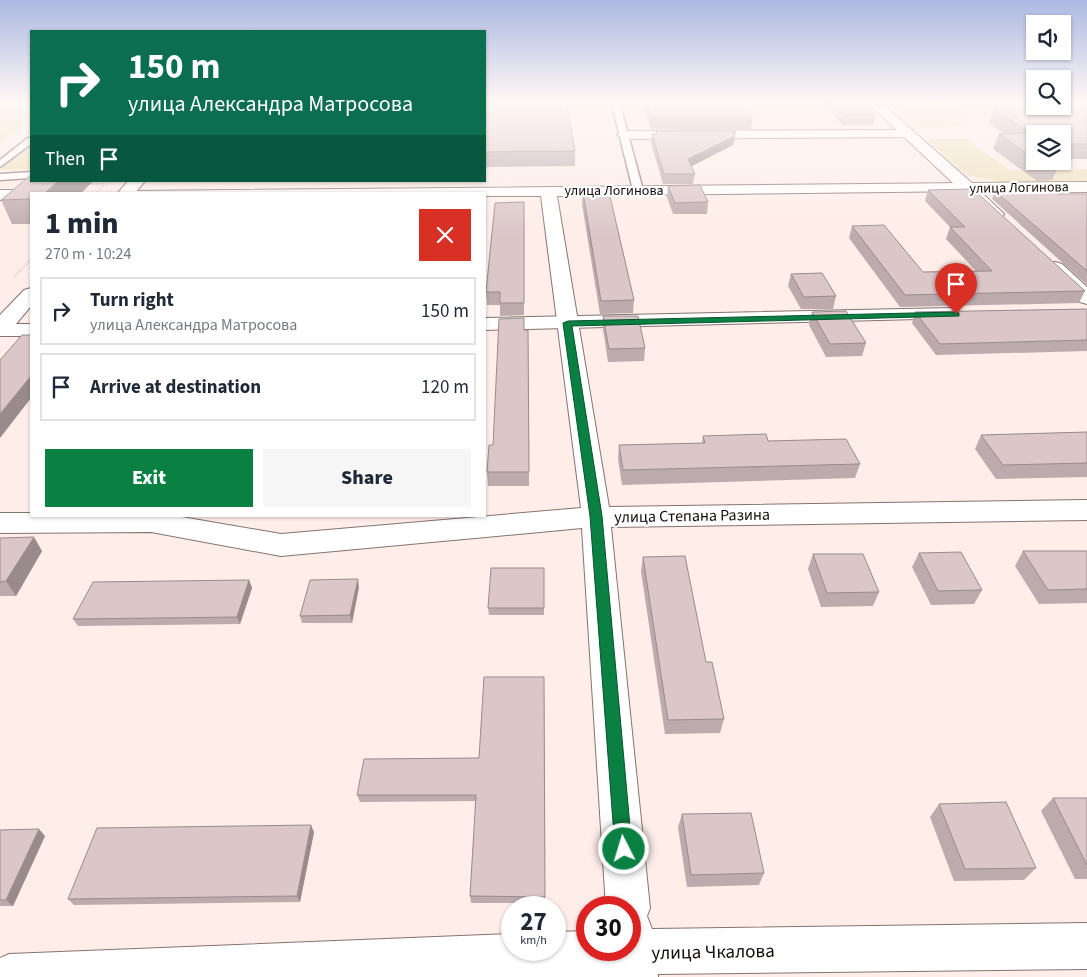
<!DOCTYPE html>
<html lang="en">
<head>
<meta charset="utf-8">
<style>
  body { margin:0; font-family:"Source Sans 3",sans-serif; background:#f6f6f7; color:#1f2937; height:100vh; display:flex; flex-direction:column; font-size:19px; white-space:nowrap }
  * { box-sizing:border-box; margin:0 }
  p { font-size:16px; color:#747a83 }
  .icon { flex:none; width:28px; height:28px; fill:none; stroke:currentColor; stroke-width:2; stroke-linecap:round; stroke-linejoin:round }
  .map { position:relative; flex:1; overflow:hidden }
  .panel { position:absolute; left:30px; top:192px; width:456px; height:325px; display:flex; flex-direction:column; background:#fff; border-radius:0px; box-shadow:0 1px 4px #0004 }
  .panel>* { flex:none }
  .guide { position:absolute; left:30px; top:30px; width:456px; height:152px; border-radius:0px; box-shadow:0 1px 4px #0004; background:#0b6e4f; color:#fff; overflow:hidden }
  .tools { position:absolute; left:1026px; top:15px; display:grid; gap:10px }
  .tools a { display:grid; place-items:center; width:45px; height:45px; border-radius:0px; background:#fff; box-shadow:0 1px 4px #0004; font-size:25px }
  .speed { position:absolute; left:501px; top:896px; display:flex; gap:10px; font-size:25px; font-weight:700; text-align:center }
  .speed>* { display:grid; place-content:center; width:65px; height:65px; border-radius:50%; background:#fff; box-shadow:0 1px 4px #0004; line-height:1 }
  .speed small { font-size:12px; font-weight:400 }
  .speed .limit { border:8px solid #d22; background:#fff; color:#111 }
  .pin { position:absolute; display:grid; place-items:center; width:42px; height:42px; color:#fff; margin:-51px -21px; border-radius:50% 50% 50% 0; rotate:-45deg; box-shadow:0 0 5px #0007 }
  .pin .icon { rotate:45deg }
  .me { position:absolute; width:55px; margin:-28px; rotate:355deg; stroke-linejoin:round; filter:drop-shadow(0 0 4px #0008) }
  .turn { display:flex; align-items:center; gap:18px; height:105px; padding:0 15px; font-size:22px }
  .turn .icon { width:65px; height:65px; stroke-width:2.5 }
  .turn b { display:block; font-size:35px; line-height:42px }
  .then { display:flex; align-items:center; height:48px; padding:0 15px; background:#0003; gap:10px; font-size:19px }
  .round { display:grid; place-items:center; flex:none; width:52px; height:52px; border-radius:0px; background:#f6f6f7 }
  .summary { display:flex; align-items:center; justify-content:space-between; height:85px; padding:0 15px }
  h1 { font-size:30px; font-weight:800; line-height:38px }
  .primary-button { display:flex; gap:10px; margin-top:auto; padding:10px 15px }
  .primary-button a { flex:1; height:58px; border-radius:0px; background:#0b8043; color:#fff; font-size:20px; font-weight:800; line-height:58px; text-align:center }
  .primary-button a+a { background:#f6f6f7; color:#1f2937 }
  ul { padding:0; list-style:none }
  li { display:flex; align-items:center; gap:15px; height:68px; margin:0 10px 8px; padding:0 5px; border:2px solid #e0e1e3; border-radius:0px }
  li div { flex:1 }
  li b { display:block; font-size:19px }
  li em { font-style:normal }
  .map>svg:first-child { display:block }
  .green { fill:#eee0b9 }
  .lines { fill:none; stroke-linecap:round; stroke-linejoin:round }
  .service-casing { stroke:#85736e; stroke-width:3 }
  .minor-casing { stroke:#85736e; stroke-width:2 }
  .tertiary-casing { stroke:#85736e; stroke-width:2 }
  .path { stroke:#b1a49f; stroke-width:2; stroke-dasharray:0.5 2; stroke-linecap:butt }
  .service { fill:#fff; fill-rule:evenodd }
  .minor { fill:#fff; fill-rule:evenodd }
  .tertiary { fill:#fff; fill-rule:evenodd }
  .wall { fill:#bcaaac }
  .shaded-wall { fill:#998b8c }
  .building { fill:#dbc6c8; stroke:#998b8c }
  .route { fill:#0b8043; stroke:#07532c }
  .labels { text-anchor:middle; stroke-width:4.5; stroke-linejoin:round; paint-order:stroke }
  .far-street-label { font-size:14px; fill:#130d0b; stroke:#fff }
  .street-label { font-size:16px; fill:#130d0b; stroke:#fff }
  .near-street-label { font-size:19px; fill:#130d0b; stroke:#fff }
</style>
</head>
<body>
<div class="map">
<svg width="1087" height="977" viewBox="0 0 1087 977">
  <rect width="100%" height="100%" fill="#feede8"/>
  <!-- green -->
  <g class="green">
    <polygon points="0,101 31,101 31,120 0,143"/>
    <polygon points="919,101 950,101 969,126 917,128 901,110"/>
    <polygon points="926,139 966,139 1009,170 1087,169 1087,182 1006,183 967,175"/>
    <polygon points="31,146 31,169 1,170 1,169"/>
  </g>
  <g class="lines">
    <!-- service casing -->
    <g class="service-casing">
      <g id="service">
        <polygon points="611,101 619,101 643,190 641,192 633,190"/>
        <polygon points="28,138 31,138 31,144 0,167 0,160"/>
        <polygon points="31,172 31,178 0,180 0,174"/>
      </g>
    </g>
    <!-- minor casing -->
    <g class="minor-casing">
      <g id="minor">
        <polygon points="909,130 914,131 916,134 914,137 624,139 617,135 624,131"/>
        <polygon points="969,183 975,185 977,188 975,191 557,196 609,507 1087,500 1087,520 611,527 650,908 647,916 652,929 1087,923 1087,969 658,974 658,977 0,977 0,958 9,954 512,934 512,950 555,950 555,932 588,931 588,950 630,950 630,908 606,908 582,528 281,556 151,532 0,533 0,513 31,513 31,516 176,516 281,534 581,508 541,196 485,196 485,194 133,194 135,191"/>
        <polygon points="0,190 31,190 38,194 31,194 31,200 0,200"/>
      </g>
    </g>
    <!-- tertiary casing -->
    <g class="tertiary-casing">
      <g id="tertiary">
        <polygon points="866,101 879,101 972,183 1087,182 1087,192 982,193 1004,214 1002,218 990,218"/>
        <polygon points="128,181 145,181 134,194 117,194"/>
        <polygon points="1055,262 1062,264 1087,287 1087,304 1080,302 1048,272 1045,268 1048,264"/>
        <polygon points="31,288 31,306 16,324 31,324 31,336 0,336 0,315 24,290"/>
        <polygon points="951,308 958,310 961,314 958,318 485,330 485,318"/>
      </g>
    </g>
    <!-- path -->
    <g class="path">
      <polyline points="86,184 107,184"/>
      <polyline points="96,194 104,185"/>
      <polyline points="14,277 31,259"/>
    </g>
    <!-- service -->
    <use href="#service" class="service"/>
    <!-- minor -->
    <use href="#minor" class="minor"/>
    <!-- tertiary -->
    <use href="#tertiary" class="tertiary"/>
  </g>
  <!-- wall -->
  <g class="wall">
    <polygon points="485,101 575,151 575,166 485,167"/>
    <polygon points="642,101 741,101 753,119 751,129 651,129"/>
    <polygon points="821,101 862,101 876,115 873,125 842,125"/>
    <polygon points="1087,108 1087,159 1062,159 1062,134 1035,134 1035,161 1059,161 1059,165 1052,180 1037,181 993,149 999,134 1004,134 989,123 994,109"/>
    <polygon points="656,131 735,140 734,141 733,145 691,166 695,174 693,184 663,184 651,143 652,134 656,134"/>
    <polygon points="93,181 80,194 31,194 31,224 12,224 1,200"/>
    <polygon points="668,186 708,202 707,214 673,214 667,197"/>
    <polygon points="928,190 1085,291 1079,303 900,307 849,238 852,226 923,272 976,271 946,239 950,227 925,201"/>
    <polygon points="995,191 1057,194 1087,194 1087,285 992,199"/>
    <polygon points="583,193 634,300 633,313 600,314 582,204"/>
    <polygon points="524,202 524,315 500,316 500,305 487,305 486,292"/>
    <polygon points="791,274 836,296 833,309 801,309 788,286"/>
    <polygon points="1087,309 1087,351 936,355 912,323 915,312"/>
    <polygon points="812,312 866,343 862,356 826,357 809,325"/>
    <polygon points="603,316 645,348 644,361 608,362 603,329"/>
    <polygon points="524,330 528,330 529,486 488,486 487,472 493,445"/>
    <polygon points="1087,432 1087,477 996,479 975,449 981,435"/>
    <polygon points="703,436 768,441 860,464 855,478 622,485 618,459 619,445 702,443"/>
    <polygon points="0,538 42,551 16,596 0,596"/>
    <polygon points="1023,551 1087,551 1087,603 1039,604 1015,566"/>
    <polygon points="919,553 982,590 974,604 931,605 912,567"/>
    <polygon points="813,554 879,592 873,606 821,607 808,569"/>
    <polygon points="643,557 706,662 724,719 720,733 665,734 641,571"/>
    <polygon points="544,568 544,615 489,615 488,608"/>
    <polygon points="249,580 252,588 240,624 78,626 73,619"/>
    <polygon points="359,587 352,623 302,623 300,616"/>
    <polygon points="544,677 545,903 471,903 470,896 476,801 360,802 357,795 479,758"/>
    <polygon points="1053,798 1087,798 1087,879 1075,879 1041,811"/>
    <polygon points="939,804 1036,868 1024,880 954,881 930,817"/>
    <polygon points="682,814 764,873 759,885 687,887 678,827"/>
    <polygon points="0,830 45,836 13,906 0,906"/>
    <polygon points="314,832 300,902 74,905 68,899"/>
  </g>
  <!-- shaded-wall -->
  <g class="shaded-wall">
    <polygon points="736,131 733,145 686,169 688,159"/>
    <polygon points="58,181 93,181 80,194 44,194"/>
    <polygon points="31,376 31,398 0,438 0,414"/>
    <polygon points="34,537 42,551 16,596 6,581"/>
    <polygon points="358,579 359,587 352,623 350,615"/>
    <polygon points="249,580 252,588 240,624 237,617"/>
    <polygon points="311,825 314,832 300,902 297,896"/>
    <polygon points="39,829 45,836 13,906 6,900"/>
  </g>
  <!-- building -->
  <g class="building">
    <polygon points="485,101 566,101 575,151 485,152"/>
    <polygon points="646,101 741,101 753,119 652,119"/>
    <polygon points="832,101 862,101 876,115 845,115"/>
    <polygon points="1087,108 1087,144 1062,144 1062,134 1035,134 1035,159 999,134 1030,133 994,109"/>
    <polygon points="656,131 736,131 733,133 735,136 688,159 695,174 664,174 652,134 657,134"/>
    <polygon points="1038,161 1059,161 1059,165 1044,165"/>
    <polygon points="31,175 31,181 58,181 44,194 31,194 31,199 1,200"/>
    <polygon points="700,185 708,202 675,203 668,186"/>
    <polygon points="973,189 1085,291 905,295 852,226 884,225 923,272 992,271 950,227 965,227 928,190"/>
    <polygon points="1057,189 1057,194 1087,194 1087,271 995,191"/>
    <polygon points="609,192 634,300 601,301 583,193"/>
    <polygon points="524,202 524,303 500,303 500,292 486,292 495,203"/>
    <polygon points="822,273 836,296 804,297 791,274"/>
    <polygon points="1087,309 1087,340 940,344 915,312"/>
    <polygon points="846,311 866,343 830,344 812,312"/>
    <polygon points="603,316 638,316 645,348 609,349"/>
    <polygon points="524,318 524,330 528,330 529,472 487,472 489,445 493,445 499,319"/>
    <polygon points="22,335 31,335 31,376 0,414 0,360"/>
    <polygon points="1087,432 1087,463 1003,465 981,435"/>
    <polygon points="766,434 768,441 846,439 860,464 623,470 619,445 705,443 703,436"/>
    <polygon points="34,537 6,581 0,582 0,538"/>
    <polygon points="1023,551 1087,551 1087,589 1048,590"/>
    <polygon points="961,552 982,590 938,591 919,553"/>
    <polygon points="813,554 863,554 879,592 827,593"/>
    <polygon points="685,556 706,662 712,662 724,719 668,720 643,557"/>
    <polygon points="491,568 544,568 544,608 488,608"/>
    <polygon points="358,579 350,615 300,616 310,580"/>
    <polygon points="249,580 237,617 73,619 93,582"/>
    <polygon points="484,677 544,677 545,897 470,896 476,795 357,795 364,759 479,758"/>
    <polygon points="1053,798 1087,798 1087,865"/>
    <polygon points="1006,802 1036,868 965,869 939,804"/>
    <polygon points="751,813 764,873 691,875 682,814"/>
    <polygon points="311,825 297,896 68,899 97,828"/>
    <polygon points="39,829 6,900 0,900 0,830"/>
  </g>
  <!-- sky -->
  <linearGradient id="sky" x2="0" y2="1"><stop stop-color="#acb9e3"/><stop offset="0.43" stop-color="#fff7f5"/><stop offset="1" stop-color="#fff7f5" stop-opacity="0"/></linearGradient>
  <rect width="1087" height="237" fill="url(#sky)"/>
  <!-- route -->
  <polygon class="route" points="956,312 959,313 959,316 572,326 602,516 632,849 630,855 624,857 617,855 615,849 590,516 563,323 568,321"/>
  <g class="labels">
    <!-- far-street labels -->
    <g class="far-street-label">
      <text transform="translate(1019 187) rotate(-1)" y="5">улица Логинова</text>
      <text x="614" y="195">улица Логинова</text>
    </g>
    <!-- street labels -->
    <g class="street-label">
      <text transform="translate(692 515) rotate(-1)" y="6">улица Степана Разина</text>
    </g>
    <!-- near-street labels -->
    <g class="near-street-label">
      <text transform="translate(713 951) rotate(-1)" y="7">улица Чкалова</text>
    </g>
  </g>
</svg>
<div class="tools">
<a><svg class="icon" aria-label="sound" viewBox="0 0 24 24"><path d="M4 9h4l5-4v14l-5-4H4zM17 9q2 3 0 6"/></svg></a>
<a><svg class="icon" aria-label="search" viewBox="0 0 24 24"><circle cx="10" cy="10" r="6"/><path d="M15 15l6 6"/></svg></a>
<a><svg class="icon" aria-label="layers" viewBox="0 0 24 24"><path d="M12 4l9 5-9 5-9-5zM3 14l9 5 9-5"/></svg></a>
</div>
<div class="speed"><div>27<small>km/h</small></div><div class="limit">30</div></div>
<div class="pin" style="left:956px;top:314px;background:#d93025"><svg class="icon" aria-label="arrive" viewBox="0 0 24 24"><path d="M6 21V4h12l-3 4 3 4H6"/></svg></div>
<svg class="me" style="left:624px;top:849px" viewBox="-20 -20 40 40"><circle r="17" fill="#0b8043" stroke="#fff" stroke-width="3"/><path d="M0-11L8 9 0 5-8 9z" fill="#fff"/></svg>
<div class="guide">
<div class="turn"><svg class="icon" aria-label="right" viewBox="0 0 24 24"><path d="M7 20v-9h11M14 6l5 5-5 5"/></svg><div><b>150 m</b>улица Александра Матросова</div></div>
<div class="then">Then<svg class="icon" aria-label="arrive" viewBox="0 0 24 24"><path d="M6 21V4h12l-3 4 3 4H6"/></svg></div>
</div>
<section class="panel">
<div class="summary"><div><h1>1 min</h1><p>270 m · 10:24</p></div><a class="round" style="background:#d93025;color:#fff"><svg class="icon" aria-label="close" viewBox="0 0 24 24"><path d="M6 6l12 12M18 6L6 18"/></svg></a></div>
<ul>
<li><svg class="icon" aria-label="right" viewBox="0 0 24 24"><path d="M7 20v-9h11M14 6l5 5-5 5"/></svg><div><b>Turn right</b><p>улица Александра Матросова</p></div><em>150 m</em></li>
<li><svg class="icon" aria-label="arrive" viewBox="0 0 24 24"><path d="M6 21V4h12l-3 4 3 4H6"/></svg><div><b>Arrive at destination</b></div><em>120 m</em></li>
</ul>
<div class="primary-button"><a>Exit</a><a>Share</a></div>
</section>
</div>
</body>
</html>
